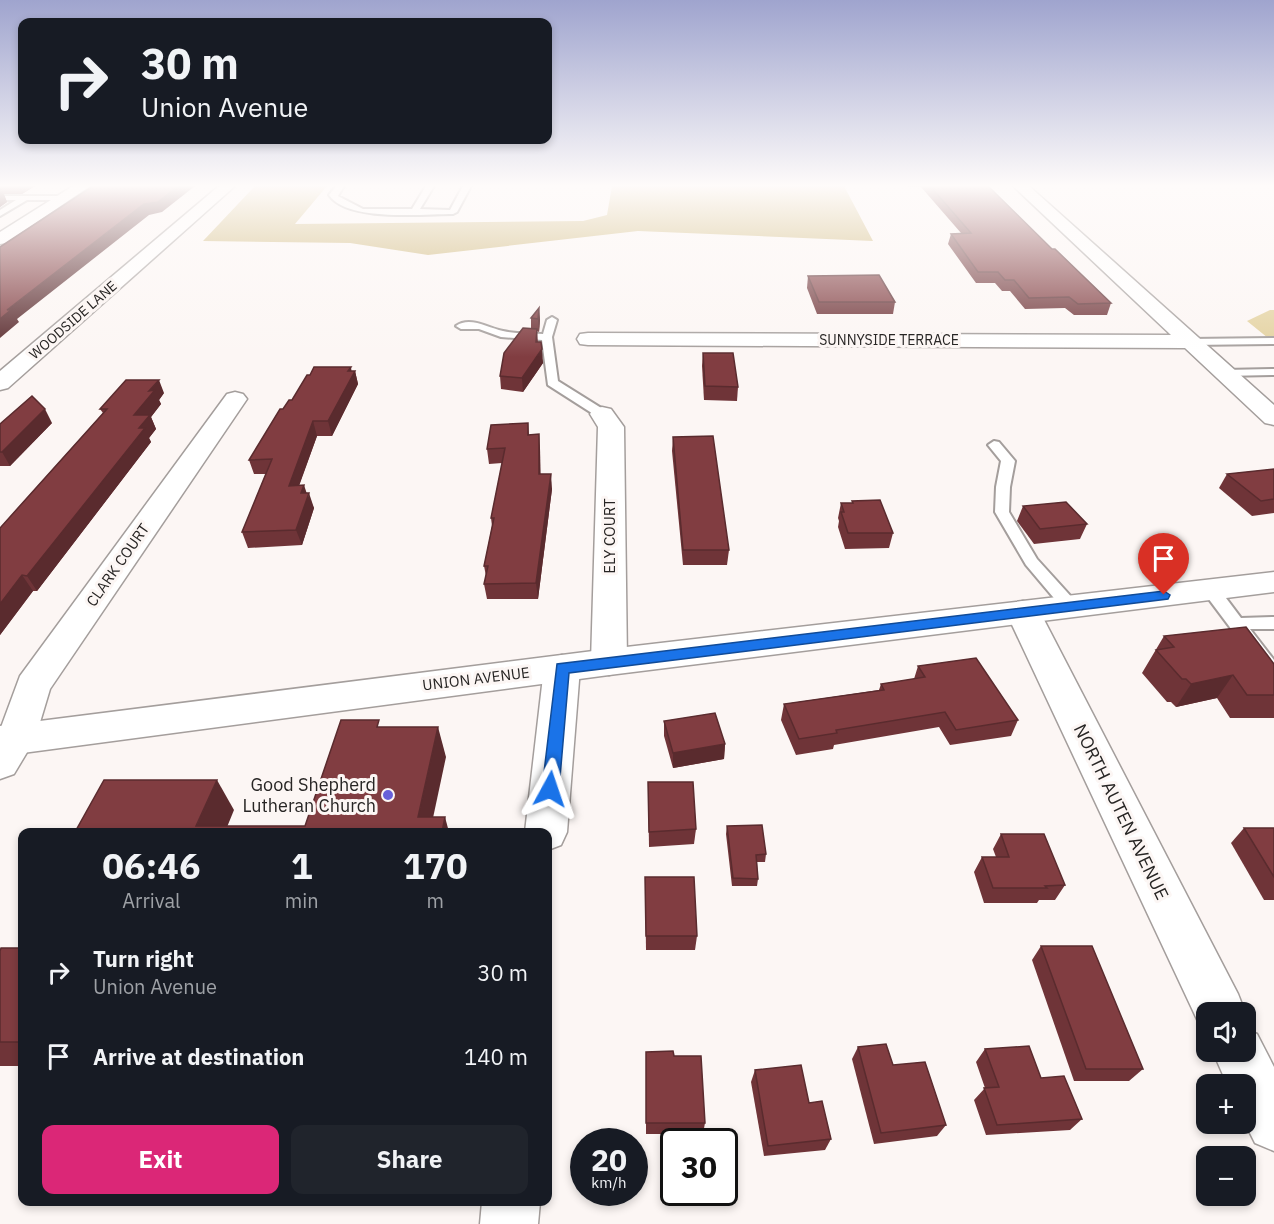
<!DOCTYPE html>
<html lang="en">
<head>
<meta charset="utf-8">
<style>
  body { margin:0; font-family:"IBM Plex Sans",sans-serif; background:#20242c; color:#f1f3f6; height:100vh; display:flex; flex-direction:column; font-size:22px; white-space:nowrap }
  * { box-sizing:border-box; margin:0 }
  p { font-size:20px; color:#9ea1a6 }
  .icon { flex:none; width:33px; height:33px; fill:none; stroke:currentColor; stroke-width:2; stroke-linecap:round; stroke-linejoin:round }
  .map { position:relative; flex:1; overflow:hidden }
  .sheet { position:absolute; left:18px; top:828px; width:534px; height:378px; display:flex; flex-direction:column; background:#171b24; border-radius:12px; box-shadow:0 3px 9px #0003 }
  .sheet>* { flex:none }
  .hud { position:absolute; left:18px; top:18px; width:534px; height:126px; border-radius:12px; box-shadow:0 3px 9px #0003; background:#171b24; color:#f1f3f6; overflow:hidden }
  .fabs { position:absolute; left:1196px; top:1002px; display:grid; gap:12px }
  .fabs a { display:grid; place-items:center; width:60px; height:60px; border-radius:12px; background:#171b24; box-shadow:0 3px 9px #0003; font-size:30px }
  .speed { position:absolute; left:570px; top:1128px; display:flex; gap:12px; font-size:30px; font-weight:700; text-align:center }
  .speed>* { display:grid; place-content:center; width:78px; height:78px; border-radius:50%; background:#171b24; box-shadow:0 3px 9px #0003; line-height:1 }
  .speed small { font-size:15px; font-weight:400 }
  .speed .limit { border:3px solid #111; border-radius:9px; background:#fff; color:#111 }
  .pin { position:absolute; display:grid; place-items:center; width:51px; height:51px; color:#fff; margin:-62px -26px; border-radius:50% 50% 50% 0; rotate:-45deg; box-shadow:0 0 6px #0007 }
  .pin .icon { rotate:45deg }
  .me { position:absolute; width:66px; margin:-33px; rotate:5deg; stroke-linejoin:round; filter:drop-shadow(0 0 4px #0008) }
  .turn { display:flex; align-items:center; gap:21px; height:126px; padding:0 24px; font-size:27px }
  .turn .icon { width:78px; height:78px; stroke-width:2.5 }
  .turn b { display:block; font-size:42px; line-height:51px }
  .eta { display:flex; justify-content:space-evenly; align-items:center; height:102px; text-align:center }
  .eta b { font-size:36px; font-weight:800; line-height:42px }
  .primary-button { display:flex; gap:12px; margin-top:auto; padding:12px 24px }
  .primary-button a { flex:1; height:69px; border-radius:12px; background:#db2777; color:#fff; font-size:24px; font-weight:800; line-height:69px; text-align:center }
  .primary-button a+a { background:#20242c; color:#f1f3f6 }
  ul { padding:0; list-style:none }
  li { display:flex; align-items:center; gap:18px; height:84px; padding:0 24px }
  li div { flex:1 }
  li b { display:block; font-size:22px }
  li em { font-style:normal }
  .map>svg:first-child { display:block }
  .green { fill:#e3d19e }
  .forest { fill:#c8af6a }
  .lines { fill:none; stroke-linecap:round; stroke-linejoin:round }
  .service-casing { stroke:#a49e9c; stroke-width:4 }
  .minor-casing { stroke:#a49e9c; stroke-width:3 }
  .tertiary-casing { stroke:#a49e9c; stroke-width:3 }
  .service { fill:#fff; fill-rule:evenodd }
  .minor { fill:#fff; fill-rule:evenodd }
  .tertiary { fill:#fff; fill-rule:evenodd }
  .wall { fill:#6f3438 }
  .shaded-wall { fill:#5a2b2e }
  .building { fill:#813d41; stroke:#5a2b2e; stroke-width:1.5 }
  .route { fill:#1a73e8; stroke:#114b97; stroke-width:1.5 }
  .poi-dot { fill:#6860da; stroke:#fcf6f4; stroke-width:2 }
  .labels { text-anchor:middle; stroke-width:6; stroke-linejoin:round; paint-order:stroke }
  .far-street-label { font-size:14px; fill:#272524; stroke:#fcf6f4 }
  .street-label { font-size:15px; fill:#272524; stroke:#fcf6f4 }
  .near-poi-label { font-size:18px; fill:#272524; stroke:#fcf6f4; text-anchor:end }
  .near-street-label { font-size:18px; fill:#272524; stroke:#fcf6f4 }
</style>
</head>
<body>
<div class="map">
<svg width="1274" height="1224" viewBox="0 0 1274 1224">
  <rect width="100%" height="100%" fill="#fcf6f4"/>
  <!-- green -->
  <polygon class="green" points="1270,310 1274,310 1274,343 1247,321"/>
  <!-- forest -->
  <polygon class="forest" points="255,186 327,186 295,224 583,221 607,215 612,186 844,186 873,241 638,231 428,255 350,243 203,241"/>
  <g class="lines">
    <!-- service casing -->
    <g class="service-casing">
      <g id="service">
        <path d="M336 186H344L338 196 363 209H412L426 186H434L420 209 450 210 463 186H471L457 212 453 214C423 214 347 222 329 195Z"/>
        <polygon points="0,196 65,196 69,198 65,200 27,200 0,216 0,210 16,200 0,200"/>
        <path d="M552 317 557 320 552 337 558 381 606 411 608 414 606 417H598L548 385 542 340 501 337 479 329H461L456 326C470 316 488 328 503 331 516 334 530 333 543 334L547 320Z"/>
        <polygon points="1274,338 1274,344 1190,345 1185,342 1190,339"/>
        <polygon points="1274,369 1274,375 1224,376 1218,373 1224,370"/>
        <polygon points="994,441 999,442 1015,461 1010,487 1009,512 1037,559 1076,602 1078,606 1076,610 1064,610 1026,565 995,512 996,487 1001,461 988,445"/>
        <polygon points="1211,585 1217,586 1241,618 1274,617 1274,629 1250,629 1274,660 1274,680 1268,678 1205,594 1203,590 1205,586"/>
      </g>
    </g>
    <!-- minor casing -->
    <g class="minor-casing">
      <g id="minor">
        <polygon points="73,186 90,186 6,243 0,244 0,232"/>
        <polygon points="219,186 235,186 8,388 0,390 0,371"/>
        <polygon points="1013,186 1029,186 1274,405 1274,425 1265,423 1185,348 588,345 580,344 577,339 580,334 588,333 1171,335"/>
        <polygon points="235,392 243,394 247,399 50,689 35,739 14,774 0,779 0,730 20,676 227,394"/>
        <polygon points="602,407 611,409 624,427 627,662 621,671 609,675 597,671 591,662 598,427 590,414 593,409"/>
        <polygon points="1023,601 1035,604 1040,612 1238,994 1245,1012 1206,1012 1206,1031 1202,1030 1006,612 1011,604"/>
        <polygon points="562,655 575,659 580,668 567,832 561,845 548,850 548,832 525,832 544,668 549,659"/>
        <polygon points="1245,1029 1257,1034 1274,1067 1274,1151 1255,1143 1245,1123 1245,1084 1227,1084 1213,1052 1245,1052"/>
        <polygon points="482,1202 540,1202 538,1224 480,1224"/>
      </g>
    </g>
    <!-- tertiary casing -->
    <g class="tertiary-casing">
      <polygon id="tertiary" points="1274,572 1274,592 609,675 0,756 0,726 609,649"/>
    </g>
    <!-- service -->
    <use href="#service" class="service"/>
    <!-- minor -->
    <use href="#minor" class="minor"/>
    <!-- tertiary -->
    <use href="#tertiary" class="tertiary"/>
  </g>
  <!-- wall -->
  <g class="wall">
    <polygon points="0,186 35,186 22,194 4,194 7,202 0,207"/>
    <polygon points="907,186 988,186 1052,249 1111,303 1107,315 1074,315 1065,308 1025,309 1010,291 1002,291 995,283 976,283 948,244 951,234 961,233 921,187"/>
    <polygon points="808,276 895,302 893,314 817,314 807,288"/>
    <polygon points="539,308 540,320 539,332 537,331 538,342 543,363 523,392 501,389 500,376 531,329 531,318"/>
    <polygon points="703,353 738,387 737,401 704,400 702,366"/>
    <polygon points="351,367 351,371 355,371 358,384 332,436 317,436 299,485 306,493 314,508 302,545 248,548 242,532 266,474 254,474 249,460 283,409 292,400 310,375"/>
    <polygon points="164,393 159,400 161,404 151,417 156,429 149,438 151,442 37,591 33,591 0,635 0,528 103,413 100,409"/>
    <polygon points="52,423 10,466 0,466 0,424"/>
    <polygon points="528,423 529,435 539,434 540,474 552,489 538,599 487,599 484,584 486,576 484,566 492,526 491,518 502,463 489,464 487,449"/>
    <polygon points="673,437 729,550 727,565 683,565 672,451"/>
    <polygon points="1274,469 1274,513 1252,516 1219,488 1227,474"/>
    <polygon points="852,501 893,533 889,548 845,549 838,527 839,521 838,518 841,503 852,503"/>
    <polygon points="1023,506 1087,524 1080,539 1034,544 1017,521"/>
    <polygon points="1164,636 1274,664 1274,718 1230,718 1217,698 1176,707 1171,702 1167,702 1142,673"/>
    <polygon points="918,666 1018,720 1011,736 950,745 939,727 834,745 833,749 796,755 781,720 784,704 879,690 881,684 914,679"/>
    <polygon points="664,721 725,744 724,759 673,768 664,736"/>
    <polygon points="648,782 696,829 694,844 649,847"/>
    <polygon points="727,826 766,854 765,862 757,862 758,879 757,886 732,886 726,834"/>
    <polygon points="1244,828 1274,828 1274,900 1264,900 1231,843"/>
    <polygon points="1001,834 1065,885 1055,900 1039,900 1037,903 984,903 974,872 982,857 996,857 993,849"/>
    <polygon points="645,877 697,936 695,950 646,950"/>
    <polygon points="1041,946 1143,1069 1129,1081 1074,1081 1032,960"/>
    <polygon points="22,948 22,1066 0,1066 0,951"/>
    <polygon points="858,1047 893,1065 946,1125 937,1136 874,1144 852,1059"/>
    <polygon points="985,1049 1041,1078 1082,1119 1070,1130 986,1135 974,1100 985,1088 976,1062"/>
    <polygon points="646,1052 674,1056 705,1123 703,1134 646,1134"/>
    <polygon points="755,1070 831,1139 825,1150 764,1156 751,1082"/>
  </g>
  <!-- shaded-wall -->
  <g class="shaded-wall">
    <polygon points="18,186 35,186 22,194"/>
    <polygon points="178,186 195,186 162,212 149,215 17,319 19,322 0,338 0,319 7,310 144,204"/>
    <polygon points="0,187 7,202 0,207"/>
    <polygon points="539,308 540,320 539,332 538,319"/>
    <polygon points="542,349 543,363 523,392 522,378"/>
    <polygon points="351,367 352,375 355,371 358,384 332,436 328,421"/>
    <polygon points="159,380 164,393 159,400 161,404 151,417 156,429 149,438 151,442 37,591 27,576 149,391"/>
    <polygon points="45,409 52,423 10,466 2,452"/>
    <polygon points="313,421 317,436 294,500 289,486"/>
    <polygon points="539,434 540,448 541,489 539,474"/>
    <polygon points="551,474 552,489 538,599 536,583"/>
    <polygon points="304,485 308,497 309,493 314,508 302,545 296,530 301,493"/>
    <polygon points="22,575 33,591 0,635 0,604"/>
    <polygon points="1233,675 1217,698 1176,707 1191,684"/>
    <polygon points="438,727 446,757 430,832 418,817"/>
    <polygon points="725,744 724,759 673,768 673,753"/>
    <polygon points="217,780 234,810 225,832 196,826"/>
    <polygon points="445,817 449,832 442,832"/>
  </g>
  <!-- building -->
  <g class="building">
    <polygon points="93,186 178,186 158,202 144,204 7,310 12,309 0,319 0,247"/>
    <polygon points="930,186 988,186 1052,249 1055,249 1111,303 1078,304 1069,297 1029,298 1014,280 1005,280 998,272 978,272 951,234 971,233"/>
    <polygon points="879,275 895,302 819,302 808,276"/>
    <polygon points="539,308 538,319 531,318"/>
    <polygon points="523,328 537,329 536,342 541,342 542,349 522,378 500,376 504,353"/>
    <polygon points="703,353 733,353 738,387 705,386"/>
    <polygon points="314,367 351,367 348,371 355,371 328,421 313,421 289,486 304,485 301,493 309,493 296,530 242,532 272,459 249,460 280,409 283,409 289,400 292,400 307,375 310,375"/>
    <polygon points="126,380 159,380 149,391 155,390 134,415 150,415 139,428 145,428 27,576 22,575 0,604 0,528 107,409 100,409"/>
    <polygon points="32,396 45,409 2,452 0,452 0,424"/>
    <polygon points="528,423 528,435 539,434 539,474 551,474 536,583 484,584 488,566 484,566 494,518 491,518 505,448 487,449 491,425"/>
    <polygon points="713,436 729,550 683,550 673,437"/>
    <polygon points="1274,469 1274,499 1261,501 1227,474"/>
    <polygon points="880,500 893,533 848,533 841,512 844,512 841,503 853,503 852,501"/>
    <polygon points="1066,502 1087,524 1040,529 1023,506"/>
    <polygon points="1246,627 1274,664 1274,695 1247,695 1233,675 1191,684 1186,679 1182,679 1156,650 1174,647 1164,636"/>
    <polygon points="976,658 1018,720 956,730 945,712 836,730 837,733 799,739 784,704 884,690 881,684 925,677 918,666"/>
    <polygon points="715,713 725,744 673,753 664,721"/>
    <polygon points="341,720 379,720 377,727 438,727 418,817 445,817 442,832 75,832 104,780 217,780 196,826 305,826"/>
    <polygon points="648,782 693,782 696,829 649,832"/>
    <polygon points="762,825 766,854 756,855 758,879 733,878 727,826"/>
    <polygon points="1244,828 1274,828 1274,877"/>
    <polygon points="1001,834 1044,834 1065,885 1045,886 1047,888 993,888 982,857 1009,857"/>
    <polygon points="645,877 694,877 697,936 646,936"/>
    <polygon points="1041,946 1092,946 1143,1069 1086,1069"/>
    <polygon points="1,948 22,948 22,1042 0,1042 0,951"/>
    <polygon points="886,1044 893,1065 925,1062 946,1125 881,1133 858,1047"/>
    <polygon points="1029,1046 1041,1078 1064,1076 1082,1119 997,1125 984,1088 999,1087 985,1049"/>
    <polygon points="673,1051 674,1056 701,1056 705,1123 646,1123 646,1052"/>
    <polygon points="801,1065 809,1103 822,1101 831,1139 768,1146 755,1070"/>
  </g>
  <!-- sky -->
  <linearGradient id="sky" x2="0" y2="1"><stop stop-color="#9fa4ce"/><stop offset="0.52" stop-color="#fefbfa"/><stop offset="1" stop-color="#fefbfa" stop-opacity="0"/></linearGradient>
  <rect width="1274" height="357" fill="url(#sky)"/>
  <!-- route -->
  <polygon class="route" points="1164,591 1170,595 1168,599 569,673 559,789 556,794 550,796 544,794 542,789 557,664"/>
  <!-- markers -->
  <circle class="poi-dot" cx="388" cy="795" r="6"/>
  <g class="labels">
    <!-- far-street labels -->
    <g class="far-street-label">
      <text transform="translate(73 320) rotate(-41)" y="5">WOODSIDE LANE</text>
      <text x="889" y="345">SUNNYSIDE TERRACE</text>
    </g>
    <!-- street labels -->
    <g class="street-label">
      <text transform="translate(610 536) rotate(-90)" y="5">ELY COURT</text>
      <text transform="translate(118 565) rotate(-55)" y="5">CLARK COURT</text>
      <text transform="translate(476 679) rotate(-7)" y="5">UNION AVENUE</text>
    </g>
    <!-- near-poi labels -->
    <g class="near-poi-label">
      <text x="376" y="791">Good Shepherd<tspan x="376" dy="21">Lutheran Church</tspan></text>
    </g>
    <!-- near-street labels -->
    <g class="near-street-label">
      <text transform="translate(1121 812) rotate(64)" y="6">NORTH AUTEN AVENUE</text>
    </g>
  </g>
</svg>
<div class="fabs">
<a><svg class="icon" aria-label="sound" viewBox="0 0 24 24"><path d="M4 9h4l5-4v14l-5-4H4zM17 9q2 3 0 6"/></svg></a>
<a>+</a>
<a>−</a>
</div>
<div class="speed"><div>20<small>km/h</small></div><div class="limit">30</div></div>
<div class="pin" style="left:1164px;top:595px;background:#d93025"><svg class="icon" aria-label="arrive" viewBox="0 0 24 24"><path d="M6 21V4h12l-3 4 3 4H6"/></svg></div>
<svg class="me" style="left:550px;top:789px" viewBox="-20 -20 40 40"><path d="M0-17L14 15 0 8-14 15z" fill="#1a73e8" stroke="#fff" stroke-width="4"/></svg>
<div class="hud">
<div class="turn"><svg class="icon" aria-label="right" viewBox="0 0 24 24"><path d="M7 20v-9h11M14 6l5 5-5 5"/></svg><div><b>30 m</b>Union Avenue</div></div>
</div>
<section class="sheet">
<div class="eta">
<div><b>06:46</b><p>Arrival</p></div>
<div><b>1</b><p>min</p></div>
<div><b>170</b><p>m</p></div>
</div>
<ul>
<li><svg class="icon" aria-label="right" viewBox="0 0 24 24"><path d="M7 20v-9h11M14 6l5 5-5 5"/></svg><div><b>Turn right</b><p>Union Avenue</p></div><em>30 m</em></li>
<li><svg class="icon" aria-label="arrive" viewBox="0 0 24 24"><path d="M6 21V4h12l-3 4 3 4H6"/></svg><div><b>Arrive at destination</b></div><em>140 m</em></li>
</ul>
<div class="primary-button"><a>Exit</a><a>Share</a></div>
</section>
</div>
</body>
</html>
